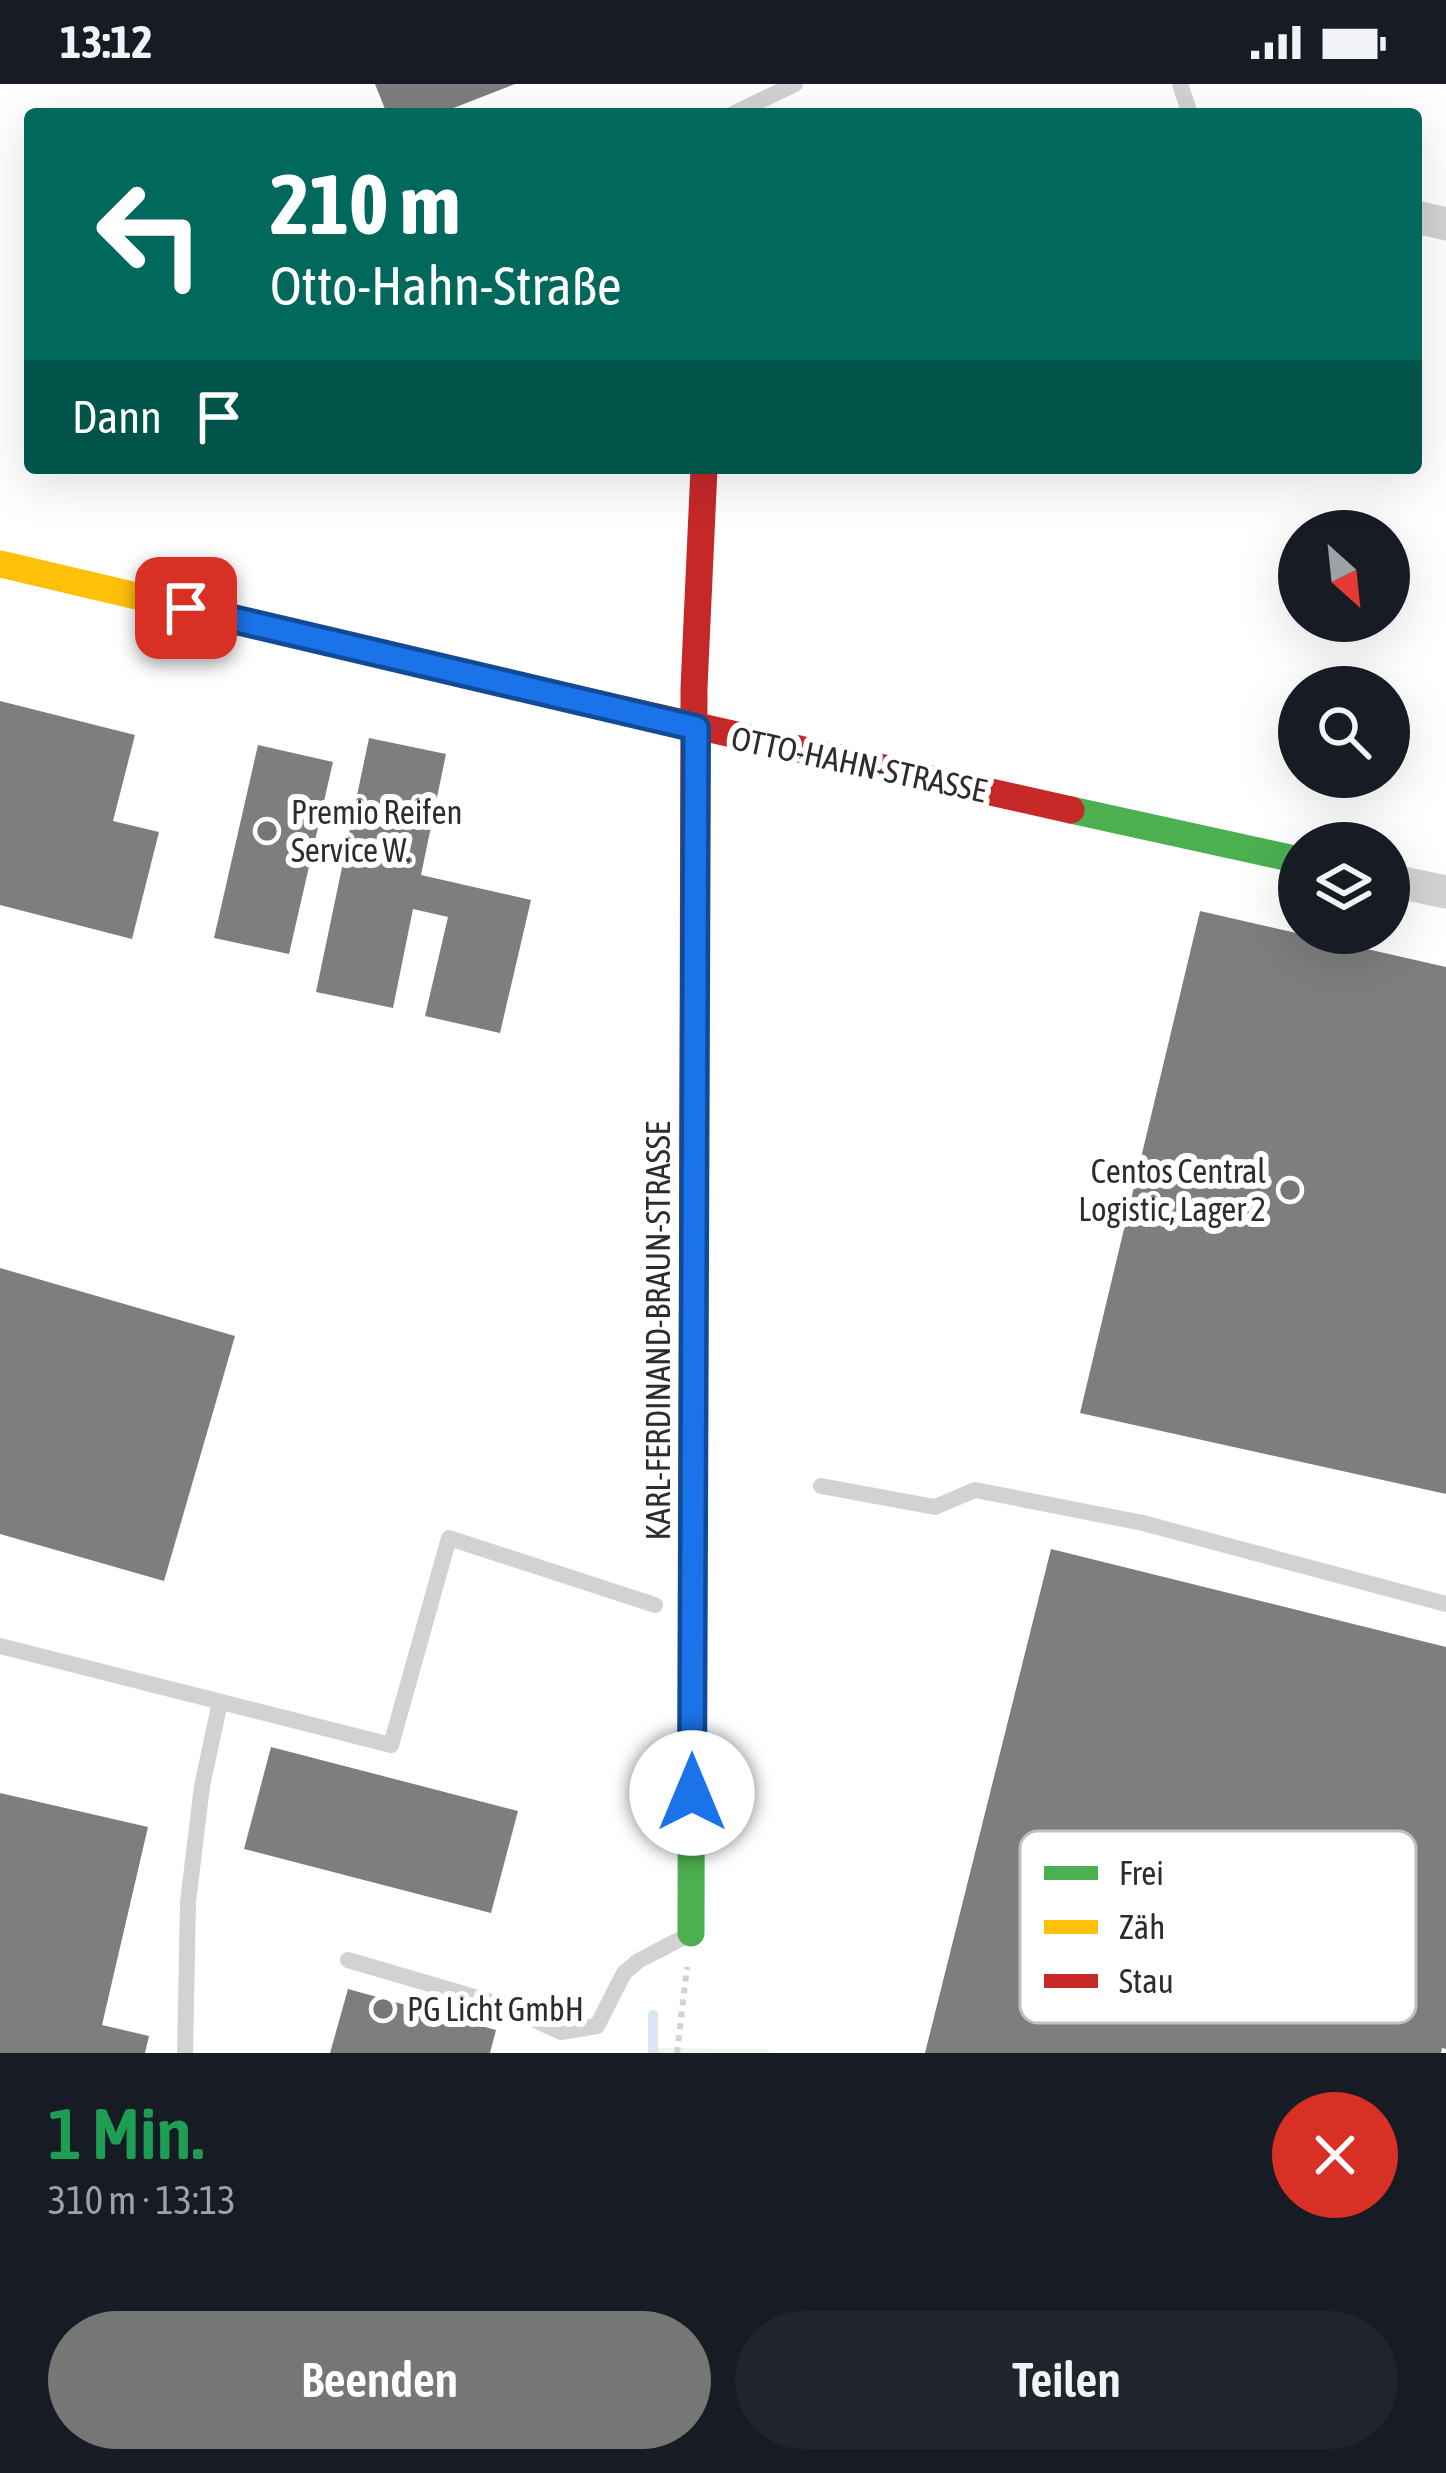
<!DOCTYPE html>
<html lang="de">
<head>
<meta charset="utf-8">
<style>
  body { margin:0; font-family:"Asap Condensed",sans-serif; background:#20242c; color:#f1f3f6; height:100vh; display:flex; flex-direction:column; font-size:45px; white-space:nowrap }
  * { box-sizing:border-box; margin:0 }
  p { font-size:39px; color:#9ea1a6 }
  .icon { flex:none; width:66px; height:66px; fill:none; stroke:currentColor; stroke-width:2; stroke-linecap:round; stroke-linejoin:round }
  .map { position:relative; height:1969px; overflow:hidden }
  .drawer { display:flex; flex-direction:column; background:#171b24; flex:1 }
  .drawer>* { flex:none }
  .top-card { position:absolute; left:24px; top:24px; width:1398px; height:366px; border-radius:12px; box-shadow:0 12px 48px #0002; background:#00695c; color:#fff; overflow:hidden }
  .needle { width:78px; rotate:153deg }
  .fabs { position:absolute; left:1278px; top:426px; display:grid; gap:24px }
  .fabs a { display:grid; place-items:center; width:132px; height:132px; border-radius:50%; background:#171b24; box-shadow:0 12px 48px #0002; font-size:60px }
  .pin { position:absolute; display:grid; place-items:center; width:102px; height:102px; color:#fff; margin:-51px; border-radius:24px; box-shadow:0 6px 18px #0006 }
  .me { position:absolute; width:132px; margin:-66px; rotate:0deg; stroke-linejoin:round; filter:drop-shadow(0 0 9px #0008) }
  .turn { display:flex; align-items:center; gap:42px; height:252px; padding:0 48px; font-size:54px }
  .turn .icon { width:156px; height:156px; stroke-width:2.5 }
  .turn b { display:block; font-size:84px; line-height:102px }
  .then { display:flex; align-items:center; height:114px; padding:0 48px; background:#0003; gap:24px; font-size:45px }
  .round { display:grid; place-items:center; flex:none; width:126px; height:126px; border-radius:63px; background:#20242c }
  .head { display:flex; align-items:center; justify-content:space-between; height:204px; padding:0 48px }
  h1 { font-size:72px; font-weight:600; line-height:90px; color:#1e9e55 }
  .action { display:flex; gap:24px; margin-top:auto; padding:24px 48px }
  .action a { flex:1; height:138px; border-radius:72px; background:#767676; color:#fff; font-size:48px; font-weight:600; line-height:138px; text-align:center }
  .action a+a { background:#20242c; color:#f1f3f6 }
  .status { display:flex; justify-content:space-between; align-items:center; height:84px; padding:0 60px; background:#171b24; direction:ltr }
  .status svg { height:33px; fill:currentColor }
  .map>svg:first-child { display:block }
  .green { fill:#f0f4eb }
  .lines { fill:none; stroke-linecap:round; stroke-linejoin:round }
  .stream { stroke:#d7e6f2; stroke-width:10 }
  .building { fill:#7e7e7e }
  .path { stroke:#d2d2d2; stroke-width:6; stroke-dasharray:6 6; stroke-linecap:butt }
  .lane { stroke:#d2d2d2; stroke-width:16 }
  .street { stroke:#d2d2d2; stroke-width:33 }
  .fast { stroke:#4caf50; stroke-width:27 }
  .slow { stroke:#ffc107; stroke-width:27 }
  .jam { stroke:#c62828; stroke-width:27 }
  .route-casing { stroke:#114b97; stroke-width:30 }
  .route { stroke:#1a73e8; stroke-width:21 }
  .poi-dot { fill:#767676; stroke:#fff; stroke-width:4.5 }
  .labels { text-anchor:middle; stroke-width:12; stroke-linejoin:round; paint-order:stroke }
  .street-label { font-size:33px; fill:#2d2d2d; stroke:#fff }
  .poi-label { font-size:33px; fill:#2d2d2d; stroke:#fff; text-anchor:start }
  .key { fill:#fff; stroke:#c0c0c0; stroke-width:3 }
  .key-label { font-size:33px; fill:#2d2d2d }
</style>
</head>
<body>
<div class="status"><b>13:12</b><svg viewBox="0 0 49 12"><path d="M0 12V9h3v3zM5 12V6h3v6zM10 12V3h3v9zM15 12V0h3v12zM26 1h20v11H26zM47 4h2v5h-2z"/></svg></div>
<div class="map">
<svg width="1446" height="1969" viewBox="0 0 1446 1969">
  <rect width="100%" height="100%" fill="#fff"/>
  <!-- green -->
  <polygon class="green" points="655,1964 769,1965 768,1969 655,1969"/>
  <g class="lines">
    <!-- stream -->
    <polyline class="stream" points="653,1969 653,1931"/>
  </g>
  <!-- building -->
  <g class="building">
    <polygon points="375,0 515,0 438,30 387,30"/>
    <polygon points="0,617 135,651 113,737 159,748 132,855 0,821"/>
    <polygon points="369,654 446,670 421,791 531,816 500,949 425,932 448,833 413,825 393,924 316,908"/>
    <polygon points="258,661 333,678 289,870 214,854"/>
    <polygon points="1200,827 1446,883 1446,1410 1080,1329"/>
    <polygon points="0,1184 235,1252 164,1497 0,1450"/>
    <polygon points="1051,1465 1446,1563 1446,1965 1442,1964 1441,1969 925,1969"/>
    <polygon points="271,1663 518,1727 491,1829 244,1765"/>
    <polygon points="0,1709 148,1743 102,1941 149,1952 145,1969 0,1969"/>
    <polygon points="348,1905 496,1946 490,1969 330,1969"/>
  </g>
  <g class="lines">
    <!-- path -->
    <g class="path">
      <polyline points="1326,748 1375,759"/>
      <polyline points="677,1969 687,1883"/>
    </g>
    <!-- lane -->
    <g class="lane">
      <polyline points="1180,0 1190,30"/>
      <polyline points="733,30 795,0"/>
      <polyline points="821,1402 935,1423 975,1406 1143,1439 1446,1520"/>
      <polyline points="0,1562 391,1661 449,1454 655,1521"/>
      <polyline points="348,1876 505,1922 561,1948 597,1942 624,1889 638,1877 690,1850"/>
      <polyline points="185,1969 188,1818 202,1702 220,1618"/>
    </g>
    <!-- street -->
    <g class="street">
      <polyline points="1416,133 1446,140"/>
      <polyline points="1389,796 1446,808"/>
    </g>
    <!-- fast -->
    <g class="fast">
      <polyline points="1071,726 1299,776"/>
      <polyline points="691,1849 692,1392"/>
    </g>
    <!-- slow -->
    <polyline class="slow" points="0,480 510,600"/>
    <!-- jam -->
    <g class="jam">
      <polyline points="510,600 1071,726"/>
      <polyline points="692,1392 694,604 704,384"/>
    </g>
  </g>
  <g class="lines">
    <!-- route casing -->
    <g class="route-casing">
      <polyline id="route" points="186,524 696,644 692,1709"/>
    </g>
    <!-- route -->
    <use href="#route" class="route"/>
  </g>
  <!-- markers -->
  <g class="poi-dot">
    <circle cx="267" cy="747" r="12"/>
    <circle cx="1290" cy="1106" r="12"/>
    <circle cx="383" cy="1925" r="12"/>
  </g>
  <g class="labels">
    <!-- street labels -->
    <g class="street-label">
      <text transform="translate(859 680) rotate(12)" y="12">OTTO-HAHN-STRASSE</text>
      <text transform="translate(658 1247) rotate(-90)" y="12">KARL-FERDINAND-BRAUN-STRASSE</text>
    </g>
    <!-- poi labels -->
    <g class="poi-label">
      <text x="291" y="740">Premio Reifen<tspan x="291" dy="38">Service W.</tspan></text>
      <text x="1266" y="1099" text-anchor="end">Centos Central<tspan x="1266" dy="38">Logistic, Lager 2</tspan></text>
      <text x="407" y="1937">PG Licht GmbH</text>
    </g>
  </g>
  <!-- legend -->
  <rect x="1020" y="1747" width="396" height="192" rx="18" class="key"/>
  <rect x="1044" y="1782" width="54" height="14" fill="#4caf50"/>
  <rect x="1044" y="1836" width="54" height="14" fill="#ffc107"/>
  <rect x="1044" y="1890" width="54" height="14" fill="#c62828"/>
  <g class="key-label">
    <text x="1119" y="1801">Frei</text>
    <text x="1119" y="1855">Zäh</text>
    <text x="1119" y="1909">Stau</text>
  </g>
</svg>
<div class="fabs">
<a><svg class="needle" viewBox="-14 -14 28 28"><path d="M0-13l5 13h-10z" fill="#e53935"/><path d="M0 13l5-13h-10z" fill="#9ea1a6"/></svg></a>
<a><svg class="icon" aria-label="search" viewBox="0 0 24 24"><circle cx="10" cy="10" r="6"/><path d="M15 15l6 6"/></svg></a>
<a><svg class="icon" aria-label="layers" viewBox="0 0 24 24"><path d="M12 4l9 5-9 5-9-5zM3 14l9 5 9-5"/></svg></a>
</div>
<div class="pin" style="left:186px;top:524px;background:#d93025"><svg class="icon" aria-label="arrive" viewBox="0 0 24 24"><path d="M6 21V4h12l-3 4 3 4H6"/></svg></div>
<svg class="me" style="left:692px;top:1709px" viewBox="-20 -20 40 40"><circle r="19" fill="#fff"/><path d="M0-13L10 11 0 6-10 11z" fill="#1a73e8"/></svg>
<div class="top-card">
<div class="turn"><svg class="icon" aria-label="left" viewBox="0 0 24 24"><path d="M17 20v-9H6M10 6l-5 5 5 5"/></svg><div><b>210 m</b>Otto-Hahn-Straße</div></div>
<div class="then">Dann<svg class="icon" aria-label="arrive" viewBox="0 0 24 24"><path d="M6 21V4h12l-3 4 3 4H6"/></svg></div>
</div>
</div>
<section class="drawer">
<div class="head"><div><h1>1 Min.</h1><p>310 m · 13:13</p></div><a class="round" style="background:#d93025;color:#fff"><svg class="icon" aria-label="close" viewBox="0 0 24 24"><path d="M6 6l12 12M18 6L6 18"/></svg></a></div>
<div class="action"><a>Beenden</a><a>Teilen</a></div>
</section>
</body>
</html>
